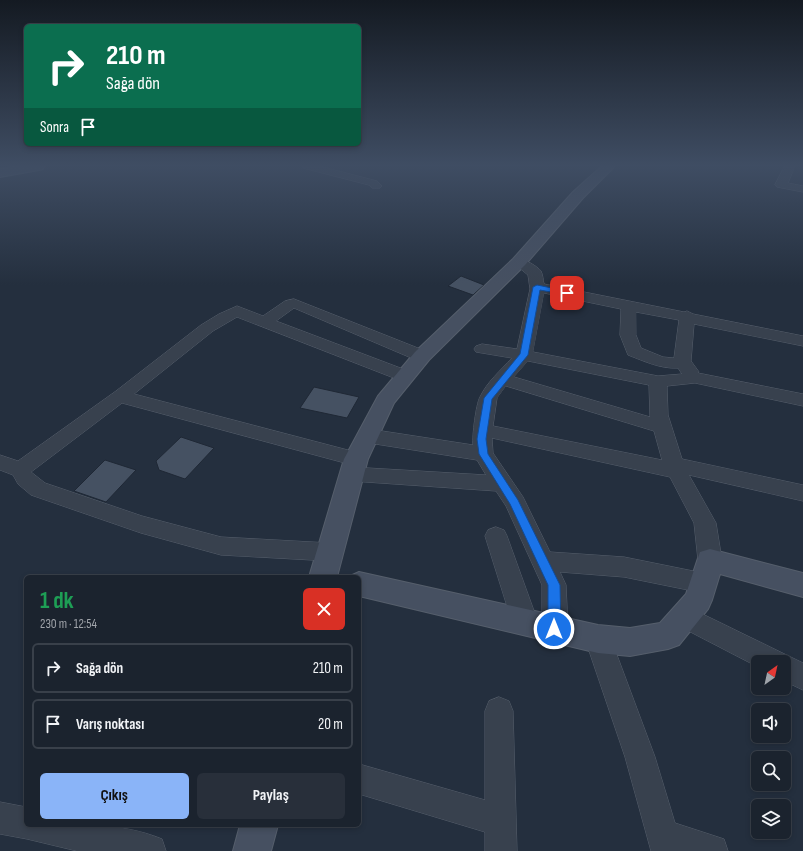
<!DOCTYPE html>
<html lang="tr">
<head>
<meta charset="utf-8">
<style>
  body { margin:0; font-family:"Sofia Sans Condensed",sans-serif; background:#282f3a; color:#f1f3f6; height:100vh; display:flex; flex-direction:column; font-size:15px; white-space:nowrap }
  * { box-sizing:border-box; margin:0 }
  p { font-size:13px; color:#a0a4aa }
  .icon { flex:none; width:22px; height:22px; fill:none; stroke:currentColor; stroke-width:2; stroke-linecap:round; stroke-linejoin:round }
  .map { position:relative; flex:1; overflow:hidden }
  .drawer { position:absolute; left:24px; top:575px; width:337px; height:252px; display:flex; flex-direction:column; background:#1b232e; border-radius:6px; box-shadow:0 2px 6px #0003,0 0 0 1px #39404a }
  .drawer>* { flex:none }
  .hud { position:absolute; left:24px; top:24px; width:337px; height:122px; border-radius:6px; box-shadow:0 2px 6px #0003,0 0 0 1px #39404a; background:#0b6e4f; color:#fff; overflow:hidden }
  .needle { width:26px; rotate:33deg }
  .fabs { position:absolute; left:751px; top:655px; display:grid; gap:8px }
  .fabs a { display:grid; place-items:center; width:40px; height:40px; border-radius:6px; background:#1b232e; box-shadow:0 2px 6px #0003,0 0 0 1px #39404a; font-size:20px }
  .pin { position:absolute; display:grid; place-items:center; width:34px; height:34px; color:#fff; margin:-17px; border-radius:8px; box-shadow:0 2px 6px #0006 }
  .me { position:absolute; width:44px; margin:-22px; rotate:0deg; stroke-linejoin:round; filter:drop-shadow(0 0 3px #0008) }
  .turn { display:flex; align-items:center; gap:14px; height:84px; padding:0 16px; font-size:18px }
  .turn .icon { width:52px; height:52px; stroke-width:2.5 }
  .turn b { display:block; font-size:28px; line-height:34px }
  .then { display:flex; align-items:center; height:38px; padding:0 16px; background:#0003; gap:8px; font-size:15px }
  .round { display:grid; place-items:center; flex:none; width:42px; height:42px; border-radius:6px; background:#282f3a }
  .summary { display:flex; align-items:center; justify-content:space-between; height:68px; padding:0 16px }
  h1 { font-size:24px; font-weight:700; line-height:30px; color:#1e9e55 }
  .action { display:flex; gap:8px; margin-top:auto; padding:8px 16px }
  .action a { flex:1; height:46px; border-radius:6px; background:#8ab4f8; color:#111; font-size:16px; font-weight:700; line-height:46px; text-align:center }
  .action a+a { background:#282f3a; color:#f1f3f6 }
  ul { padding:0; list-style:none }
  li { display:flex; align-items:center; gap:12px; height:50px; margin:0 8px 6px; padding:0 8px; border:2px solid #39404a; border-radius:6px }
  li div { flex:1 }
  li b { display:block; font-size:15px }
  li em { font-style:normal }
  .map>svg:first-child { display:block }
  .building { fill:#455162; stroke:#1f2835 }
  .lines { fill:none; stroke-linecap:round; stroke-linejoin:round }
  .street-casing { stroke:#565f6c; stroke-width:1 }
  .secondary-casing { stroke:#565f6c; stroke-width:2 }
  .street { fill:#38414e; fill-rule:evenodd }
  .secondary { fill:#465061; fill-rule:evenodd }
  .route { fill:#1a73e8; stroke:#114b97 }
</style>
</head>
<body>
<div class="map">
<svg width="803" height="851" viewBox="0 0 803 851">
  <rect width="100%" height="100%" fill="#242f3e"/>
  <!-- building -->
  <g class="building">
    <polygon points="461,276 484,285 473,295 448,286"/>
    <polygon points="314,387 359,397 347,418 300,408"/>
    <polygon points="181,437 214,448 185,479 159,470 156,461"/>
    <polygon points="105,460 136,470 106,502 74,491"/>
  </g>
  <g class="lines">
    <!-- street casing -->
    <g class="street-casing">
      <g id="street">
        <polygon points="302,166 319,166 377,181 382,186 380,188 372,188 369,185 303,168"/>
        <polygon points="785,166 795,166 788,183 803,186 803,192 777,187 775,185"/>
        <path d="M519 258C526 260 537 266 541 271 543 275 543 280 544 284L684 312 687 311 693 314 803 336V346L694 324 691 361 699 372 698 373 803 394V406L695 383 667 386 668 415 682 459 803 485V501L689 475 716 523 722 560 718 567 710 570 702 567 698 560 694 523 670 477 492 438 493 453 523 497 550 552 624 557 703 573 712 576 715 583 712 590 703 593 624 577 560 572 566 585 568 629 564 637 555 641 546 637 542 629V585L506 506 496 491 351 481 344 479 341 474 344 469 351 467 486 475 477 460 369 443 362 441 359 436 362 431 369 429 473 445C472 436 476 404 480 397 487 382 501 370 512 358L476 352 474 349 476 346 482 344 517 349 530 289 528 275 512 262 514 259ZM544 293 621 309 620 335 628 355C644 361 660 369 678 368L682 374 658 376 533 352ZM636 312 679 320 674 358 663 357 641 348 636 335ZM528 361 649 385 650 417 514 377ZM506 386 654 431 662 460 493 426 497 398Z"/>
        <polygon points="294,299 428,352 430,356 428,360 422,361 416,360 294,308 276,321 411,372 414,376 411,380 405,381 399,380 237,317 213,331 134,394 363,454 366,459 363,464 356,466 122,403 31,472 45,483 142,516 221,537 330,543 338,545 342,552 338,559 330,561 221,555 141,533 31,495 18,484 13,475 0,470 0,455 18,461 116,391 201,325 219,314 237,306 263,316 285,301"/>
        <polygon points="496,527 504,530 507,536 538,622 534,630 525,633 516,630 512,622 485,536 488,530"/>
        <polygon points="684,605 803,663 803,690 784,681 784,662 758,662 758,667 675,624 671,616 675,608"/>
        <polygon points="598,627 607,631 611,639 655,757 675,823 724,839 728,851 651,851 625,757 585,639 589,631"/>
        <polygon points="499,697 509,701 513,711 517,851 485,851 485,832 359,794 359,764 485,800 485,711 489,701"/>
        <path d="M0 802 26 807V825C72 825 118 821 162 839L166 851H77L27 839 0 834Z"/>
      </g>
    </g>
    <!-- secondary casing -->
    <g class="secondary-casing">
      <g id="secondary">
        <polygon points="19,166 45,166 43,169 39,170 0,177 0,169"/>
        <polygon points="602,166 615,166 583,198 525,265 429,360 394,403 368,459 337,577 309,577 344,459 378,396 415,352 513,259 573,192"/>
        <polygon points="710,549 803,573 803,597 720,574 712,600 708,609 679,645 668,649 630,656 598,653 359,596 359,577 348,577 359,572 598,625 630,628 660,623 686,594 700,552"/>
        <polygon points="240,825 278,825 271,851 233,851"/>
      </g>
    </g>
    <!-- street -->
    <use href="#street" class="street"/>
    <!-- secondary -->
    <use href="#secondary" class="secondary"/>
  </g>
  <!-- sky -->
  <linearGradient id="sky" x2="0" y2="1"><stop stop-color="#141a22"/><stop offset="0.58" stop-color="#3f4d63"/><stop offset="1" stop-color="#3f4d63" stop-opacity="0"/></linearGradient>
  <rect width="803" height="285" fill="url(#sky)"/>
  <!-- route -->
  <polygon class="route" points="537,285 567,291 571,293 567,295 540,290 528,355 492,399 486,439 488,454 518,500 560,585 561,629 559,633 554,635 550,633 548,629 548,585 510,504 479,454 477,439 484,398 520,354 533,287"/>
</svg>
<div class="fabs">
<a><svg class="needle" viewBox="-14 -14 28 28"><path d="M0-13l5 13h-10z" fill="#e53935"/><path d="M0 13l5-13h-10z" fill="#a0a4aa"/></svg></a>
<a><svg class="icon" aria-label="sound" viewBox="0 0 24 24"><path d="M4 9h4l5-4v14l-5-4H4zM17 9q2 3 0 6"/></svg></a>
<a><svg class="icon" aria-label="search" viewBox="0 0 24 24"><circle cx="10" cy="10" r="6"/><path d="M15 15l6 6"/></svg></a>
<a><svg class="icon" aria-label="layers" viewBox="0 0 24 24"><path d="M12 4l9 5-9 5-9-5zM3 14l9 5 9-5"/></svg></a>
</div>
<div class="pin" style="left:567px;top:293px;background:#d93025"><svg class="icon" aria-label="arrive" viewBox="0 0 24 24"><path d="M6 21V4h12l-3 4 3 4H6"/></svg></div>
<svg class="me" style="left:554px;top:629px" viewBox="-20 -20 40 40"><circle r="17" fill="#1a73e8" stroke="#fff" stroke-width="3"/><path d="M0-11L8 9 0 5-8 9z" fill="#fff"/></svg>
<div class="hud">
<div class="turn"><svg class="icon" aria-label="right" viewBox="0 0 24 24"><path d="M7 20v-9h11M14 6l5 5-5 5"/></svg><div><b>210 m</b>Sağa dön</div></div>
<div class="then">Sonra<svg class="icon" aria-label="arrive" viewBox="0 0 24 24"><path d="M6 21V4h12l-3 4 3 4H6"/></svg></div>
</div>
<section class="drawer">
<div class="summary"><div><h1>1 dk</h1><p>230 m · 12:54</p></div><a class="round" style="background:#d93025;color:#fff"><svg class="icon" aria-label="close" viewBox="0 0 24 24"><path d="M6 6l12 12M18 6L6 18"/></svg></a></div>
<ul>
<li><svg class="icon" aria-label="right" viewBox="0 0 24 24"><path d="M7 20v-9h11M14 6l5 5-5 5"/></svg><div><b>Sağa dön</b></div><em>210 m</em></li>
<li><svg class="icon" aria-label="arrive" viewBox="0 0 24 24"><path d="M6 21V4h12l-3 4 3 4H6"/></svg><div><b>Varış noktası</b></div><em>20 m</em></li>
</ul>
<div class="action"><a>Çıkış</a><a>Paylaş</a></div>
</section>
</div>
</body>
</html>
